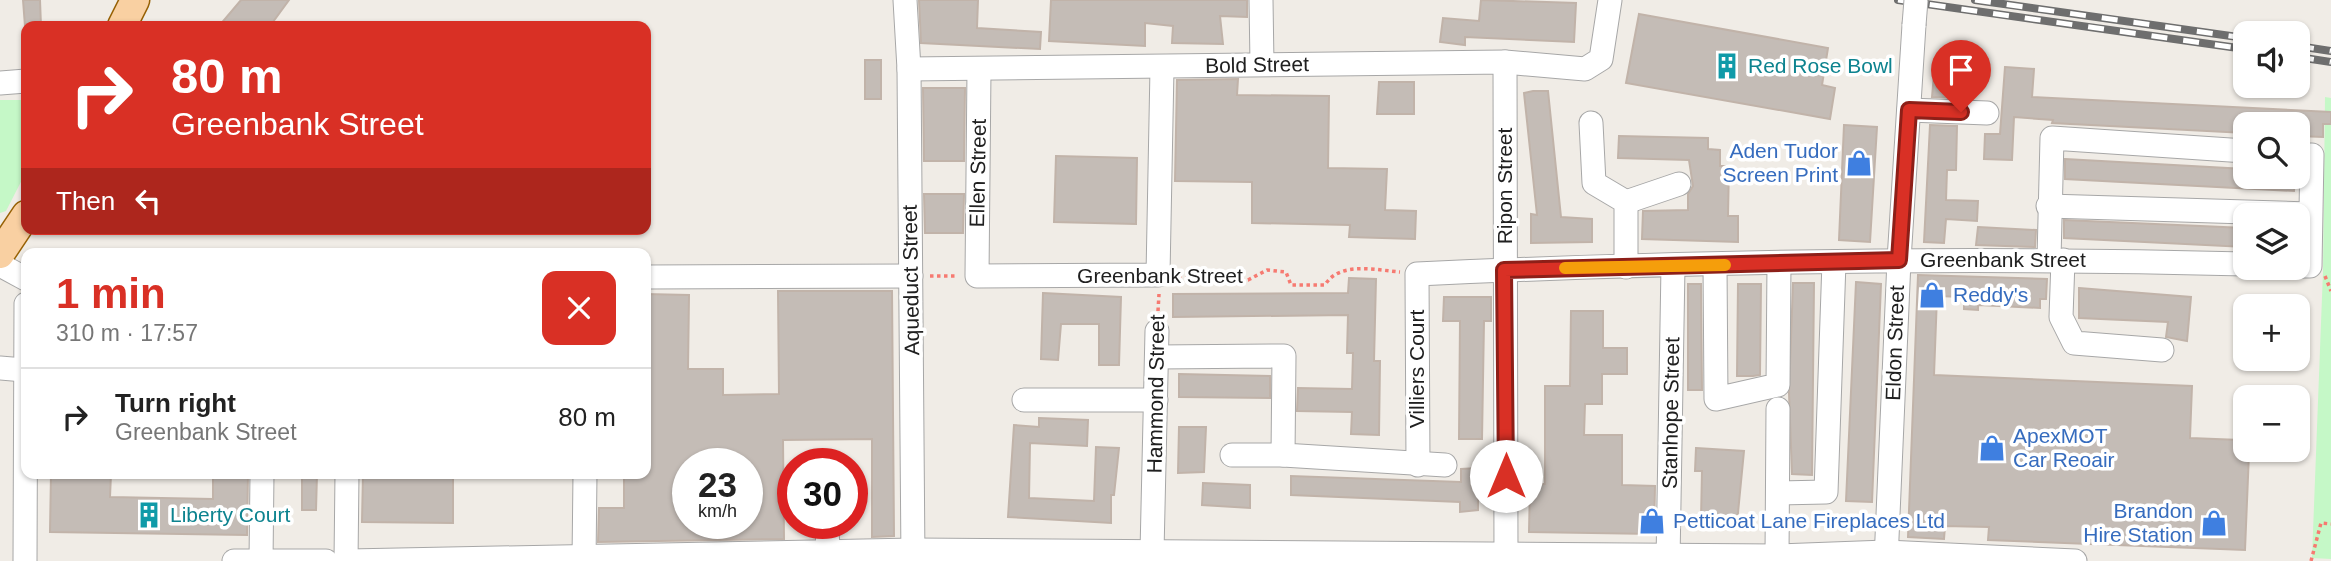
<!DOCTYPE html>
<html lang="en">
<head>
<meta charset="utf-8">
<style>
  body { margin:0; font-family:Arial,sans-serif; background:#f2f2f2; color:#222; height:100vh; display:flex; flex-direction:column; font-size:26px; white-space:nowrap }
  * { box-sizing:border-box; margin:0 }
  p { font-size:23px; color:#767676 }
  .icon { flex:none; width:38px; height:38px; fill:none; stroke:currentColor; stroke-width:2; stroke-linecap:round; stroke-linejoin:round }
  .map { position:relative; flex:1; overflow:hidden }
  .sheet { position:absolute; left:21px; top:248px; width:630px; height:231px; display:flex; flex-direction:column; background:#fff; border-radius:14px; box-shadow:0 2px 5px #0004 }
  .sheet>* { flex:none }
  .top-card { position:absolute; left:21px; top:21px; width:630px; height:214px; border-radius:14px; box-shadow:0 2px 5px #0004; background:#d93025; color:#fff; overflow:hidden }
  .tools { position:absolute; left:2233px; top:21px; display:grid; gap:14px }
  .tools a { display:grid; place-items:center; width:77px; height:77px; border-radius:14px; background:#fff; box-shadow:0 2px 5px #0004; font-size:35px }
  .speed { position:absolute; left:672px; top:448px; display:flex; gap:14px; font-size:35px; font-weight:700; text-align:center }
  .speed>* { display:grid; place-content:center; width:91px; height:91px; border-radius:50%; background:#fff; box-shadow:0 2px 5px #0004; line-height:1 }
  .speed small { font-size:18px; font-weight:400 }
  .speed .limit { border:10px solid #d22; background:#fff; color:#111 }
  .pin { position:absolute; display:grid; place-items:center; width:60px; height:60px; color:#fff; margin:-72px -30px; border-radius:50% 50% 50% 0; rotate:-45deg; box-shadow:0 0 7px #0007 }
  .pin .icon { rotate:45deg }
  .me { position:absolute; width:77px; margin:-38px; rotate:0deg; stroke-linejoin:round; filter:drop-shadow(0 0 5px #0008) }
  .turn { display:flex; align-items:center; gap:24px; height:147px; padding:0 35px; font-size:32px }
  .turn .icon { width:91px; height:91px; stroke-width:2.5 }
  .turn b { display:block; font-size:49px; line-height:60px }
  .then { display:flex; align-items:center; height:66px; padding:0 35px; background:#0003; gap:14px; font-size:26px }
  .round { display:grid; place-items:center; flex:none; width:74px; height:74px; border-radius:14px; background:#f2f2f2 }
  .head { display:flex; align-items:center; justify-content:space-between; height:119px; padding:0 35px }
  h1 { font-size:42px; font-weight:700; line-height:52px; color:#d93025 }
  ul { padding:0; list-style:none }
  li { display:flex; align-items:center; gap:21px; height:98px; padding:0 35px; border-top:2px solid #e0e0e0 }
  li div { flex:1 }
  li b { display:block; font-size:26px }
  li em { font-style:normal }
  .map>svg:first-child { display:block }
  .park { fill:#c5f8c7 }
  .building { fill:#c4bcb6; stroke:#c1b3a9; stroke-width:2; fill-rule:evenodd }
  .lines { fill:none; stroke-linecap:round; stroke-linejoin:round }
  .minor-casing { stroke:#a7a7a7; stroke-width:25 }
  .major-casing { stroke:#976105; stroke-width:31 }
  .path { stroke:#f67a71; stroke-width:3.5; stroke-dasharray:3.5 3.5; stroke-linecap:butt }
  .minor { stroke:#fff; stroke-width:23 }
  .major { stroke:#f9d0a2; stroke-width:28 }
  .rail-casing { stroke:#6e6e6e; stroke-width:8 }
  .rail { stroke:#fff; stroke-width:5; stroke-dasharray:16; stroke-linecap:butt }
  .minor-bridge-casing { stroke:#a7a7a7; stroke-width:25; stroke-linecap:butt }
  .minor-bridge { stroke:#fff; stroke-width:23 }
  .route-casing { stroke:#8d1f18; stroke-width:18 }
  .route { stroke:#d93025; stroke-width:12 }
  .slow { stroke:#f59e0b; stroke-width:12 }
  .labels { text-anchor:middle; stroke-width:7; stroke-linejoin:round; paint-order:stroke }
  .street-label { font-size:21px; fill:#202020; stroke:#fff }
  .culture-label { font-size:21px; fill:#0d838f; stroke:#fff; text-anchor:start }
  .shop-label { font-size:21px; fill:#366cbe; stroke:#fff; text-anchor:start }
</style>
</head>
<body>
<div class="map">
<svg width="2331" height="561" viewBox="0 0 2331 561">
  <rect width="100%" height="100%" fill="#f0ece6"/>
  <!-- park -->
  <g class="park">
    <polygon points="2325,97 2331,98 2331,559 2312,558 2323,271"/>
    <polygon points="0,100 23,100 26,172 6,211 0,213"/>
  </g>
  <!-- building -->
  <g class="building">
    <polygon points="23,0 40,0 41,26 25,26"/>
    <polygon points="241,0 289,0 270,26 219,26"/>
    <polygon points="919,0 978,0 977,28 1041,32 1040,49 921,43"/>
    <polygon points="1051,0 1247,0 1247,17 1220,16 1223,44 1172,43 1173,26 1145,23 1145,46 1049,41"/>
    <polygon points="1481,0 1576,3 1574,42 1465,37 1465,45 1440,42 1443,18 1479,21"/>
    <polygon points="1639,14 1828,48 1822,85 1835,88 1830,119 1626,83"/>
    <rect x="865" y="60" width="16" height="39"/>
    <polygon points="1935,63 1962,65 1959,98 1932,97"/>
    <polygon points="2005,67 2034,69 2032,97 2331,112 2331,124 2323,124 2323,137 2298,136 2298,124 2245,124 2245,133 2052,123 2053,120 2014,117 2012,160 1984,159 1985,134 2000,134"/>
    <polygon points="1238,79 1237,95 1329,96 1328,168 1387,169 1385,210 1416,211 1415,239 1349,237 1350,225 1252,223 1252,182 1175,181 1177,80"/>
    <polygon points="1379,82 1414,82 1414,114 1377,114"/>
    <polygon points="923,88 965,88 964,161 924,161"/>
    <polygon points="1533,91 1548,91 1561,217 1592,219 1592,242 1531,243 1531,214 1537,215 1524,93"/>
    <polygon points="1844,125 1877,127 1870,242 1839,240"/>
    <polygon points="1930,125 1957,126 1956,170 1947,170 1946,200 1978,201 1977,221 1946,219 1944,243 1924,242"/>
    <polygon points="1619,136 1708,138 1708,149 1720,150 1720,166 1729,166 1728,216 1738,216 1738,242 1642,239 1643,211 1688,210 1688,194 1693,186 1689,160 1618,158"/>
    <polygon points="1056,156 1137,158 1136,224 1054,222"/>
    <polygon points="2065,159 2245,169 2245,177 2295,177 2294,191 2065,179"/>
    <polygon points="924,194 964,194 963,233 925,233"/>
    <polygon points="2064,220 2245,228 2245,247 2064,238"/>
    <polygon points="1978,227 2036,230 2035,247 1976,245"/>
    <polygon points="1918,275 2047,279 2046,299 2040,299 2040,308 1978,305 1978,310 1964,309 1964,297 1937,296 1934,375 2192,386 2190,438 2240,440 2240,453 2249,453 2245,550 1988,540 1989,527 1945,526 1944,539 1908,537"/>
    <polygon points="1349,278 1376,279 1374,361 1380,361 1379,435 1351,434 1352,412 1297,411 1298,388 1352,389 1353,353 1347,353 1348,315 1173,317 1173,294 1348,293"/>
    <polygon points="1856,282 1881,284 1872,502 1846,501"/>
    <polygon points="1793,283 1814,283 1812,475 1792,474 1789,393"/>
    <polygon points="1688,284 1701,284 1702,390 1688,390"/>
    <polygon points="1738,284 1761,284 1760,375 1753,376 1737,376"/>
    <polygon points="2079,288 2191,297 2187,341 2166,337 2168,322 2079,318"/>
    <path d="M778 291H892L894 536 872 537V439L783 440 784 539 598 542 599 508H624V474H646V294L689 295 688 369H723V395L779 394ZM688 464H747V523H688Z"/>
    <polygon points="1043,293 1121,297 1119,365 1099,365 1099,324 1061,324 1058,360 1041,359"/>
    <polygon points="1444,297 1491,297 1491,321 1484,321 1482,439 1459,439 1460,321 1443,321"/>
    <polygon points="1571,311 1603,311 1603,348 1627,348 1627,374 1602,374 1602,404 1585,404 1584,435 1622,435 1622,485 1655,486 1654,534 1529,532 1530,484 1545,484 1545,386 1570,386"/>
    <polygon points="1179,374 1270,376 1270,398 1179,397"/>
    <polygon points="1039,418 1088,420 1087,446 1030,443 1029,498 1094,501 1096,447 1119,448 1114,495 1111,495 1111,523 1008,517 1014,425 1039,427"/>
    <polygon points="1179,427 1206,427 1204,472 1178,473"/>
    <polygon points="1696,448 1744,451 1737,523 1701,519 1702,471 1695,471"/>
    <polygon points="1478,468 1478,510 1460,512 1460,502 1291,495 1291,476 1461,482 1461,469"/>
    <polygon points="51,474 111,474 110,497 213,499 213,474 248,474 247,535 50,532"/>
    <polygon points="302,474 317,474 316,510 302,510"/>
    <polygon points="363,474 453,474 453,523 362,522"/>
    <polygon points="1203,483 1250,485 1250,508 1202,505"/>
  </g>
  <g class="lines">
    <!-- minor casing -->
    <g class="minor-casing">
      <g id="minor">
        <polyline points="905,0 909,69 913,561"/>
        <polyline points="1261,0 1262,64"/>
        <polyline points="1505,62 1506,561"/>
        <polyline points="909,69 1505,62 1585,69 1601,59 1610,0"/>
        <polyline points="979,70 977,276 1158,275 1162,68"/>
        <polyline points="0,83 26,81"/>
        <polyline points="1909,110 1987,113"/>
        <polyline points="1591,123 1594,183 1626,202 1626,267"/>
        <polyline points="2298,155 2312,155 2310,266 2298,266"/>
        <polyline points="1626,202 1679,184"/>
        <polyline points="2048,206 2310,214"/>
        <polyline points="2049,259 2052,138 2245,151"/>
        <polyline points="2063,260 2061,317 2074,343 2162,350"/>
        <polyline points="0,265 26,279"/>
        <polyline points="1715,265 1716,399 1778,385 1779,263"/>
        <polyline points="646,277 911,276"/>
        <polyline points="1157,357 1284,356 1283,455 1445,465"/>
        <polyline points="0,368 24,370"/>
        <polyline points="1024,400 1156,400"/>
        <polyline points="1232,455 1283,455"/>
        <path d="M1418 465 1417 274C1693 261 1969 257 2245 264"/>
        <polyline points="1778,493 1826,492 1834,262"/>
        <polyline points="827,528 828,552"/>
        <polyline points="1152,552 1157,331"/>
        <polyline points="1777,556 1778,409"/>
        <polyline points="25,561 26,304"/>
        <polyline points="234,561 326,561"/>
        <polyline points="261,561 262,474"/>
        <polyline points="346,561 347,474"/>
        <polyline points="349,561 914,550 1777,556 1886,552 2075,561"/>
        <polyline points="584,561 585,474"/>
        <polyline points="1668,561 1673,266"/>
        <polyline points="1886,561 1899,260 1914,25"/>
      </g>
    </g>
    <!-- major casing -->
    <g class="major-casing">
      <g id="major">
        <polyline points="122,26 135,0"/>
        <polyline points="0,254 26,215"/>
      </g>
    </g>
    <!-- path -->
    <g class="path">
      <polyline points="930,276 958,276"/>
      <polyline points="2325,276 2331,291"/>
      <path d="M1178 278 1248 280 1267 270 1286 272 1291 285H1325C1339 261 1376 270 1400 272"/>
      <polyline points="1158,311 1159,294"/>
      <polyline points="2311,561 2321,523 2331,524"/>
    </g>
    <!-- minor -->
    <use href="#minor" class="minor"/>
    <!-- major -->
    <use href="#major" class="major"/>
    <!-- rail casing -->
    <g class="rail-casing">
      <g id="rail">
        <polyline points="1898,0 2245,49"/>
        <polyline points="1975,0 2245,38"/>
        <polyline points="2298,46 2331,51"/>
        <polyline points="2298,57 2331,62"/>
      </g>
    </g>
    <!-- rail -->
    <use href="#rail" class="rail"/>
    <!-- minor-bridge casing -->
    <g class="minor-bridge-casing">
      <polyline id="minor-bridge" points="1914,25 1916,0"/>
    </g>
    <!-- minor-bridge -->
    <use href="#minor-bridge" class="minor-bridge"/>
  </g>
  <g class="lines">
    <!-- route casing -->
    <g class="route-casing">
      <polyline id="route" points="1506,476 1504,270 1899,260 1909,110 1961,112"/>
    </g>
    <!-- route -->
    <use href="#route" class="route"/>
    <!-- slow -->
    <polyline class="slow" points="1565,268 1725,265"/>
  </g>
  <!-- icons -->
  <defs>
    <g id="building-bare" transform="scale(2.1)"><path d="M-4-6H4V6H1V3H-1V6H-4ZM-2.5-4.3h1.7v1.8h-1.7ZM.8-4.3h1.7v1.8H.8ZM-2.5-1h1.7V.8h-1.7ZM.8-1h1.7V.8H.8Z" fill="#0f9aa8" stroke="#fff" stroke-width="2.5" paint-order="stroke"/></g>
    <g id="shop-bare" transform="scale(2.1)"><path d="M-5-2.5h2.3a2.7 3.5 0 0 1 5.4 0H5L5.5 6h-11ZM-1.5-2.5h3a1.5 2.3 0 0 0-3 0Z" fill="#3f7fe0" stroke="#fff" stroke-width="2.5" paint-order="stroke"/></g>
  </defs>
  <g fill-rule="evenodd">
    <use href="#building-bare" x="1727" y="66"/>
    <use href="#shop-bare" x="1859" y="163"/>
    <use href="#shop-bare" x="1932" y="295"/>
    <use href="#shop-bare" x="1992" y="448"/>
    <use href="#building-bare" x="149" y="515"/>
    <use href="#shop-bare" x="1652" y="521"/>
    <use href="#shop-bare" x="2214" y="523"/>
  </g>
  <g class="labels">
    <!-- street labels -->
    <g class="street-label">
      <text transform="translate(1257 65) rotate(-1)" y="7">Bold Street</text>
      <text transform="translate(978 173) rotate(-89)" y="7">Ellen Street</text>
      <text transform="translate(1505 186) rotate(-90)" y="7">Ripon Street</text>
      <text x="2003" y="267">Greenbank Street</text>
      <text x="1160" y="283">Greenbank Street</text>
      <text transform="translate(911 280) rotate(-91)" y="7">Aqueduct Street</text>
      <text transform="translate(1895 343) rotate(-88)" y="7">Eldon Street</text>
      <text transform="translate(1417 369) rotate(-90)" y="7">Villiers Court</text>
      <text transform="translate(1156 394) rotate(-89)" y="7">Hammond Street</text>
      <text transform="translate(1671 413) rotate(-89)" y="7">Stanhope Street</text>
    </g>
    <!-- culture labels -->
    <g class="culture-label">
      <text x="1748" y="73">Red Rose Bowl</text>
      <text x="170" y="522">Liberty Court</text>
    </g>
    <!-- shop labels -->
    <g class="shop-label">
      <text x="1838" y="158" text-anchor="end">Aden Tudor<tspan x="1838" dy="24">Screen Print</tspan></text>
      <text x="1953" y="302">Reddy's</text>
      <text x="2013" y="443">ApexMOT<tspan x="2013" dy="24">Car Reoair</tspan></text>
      <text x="2193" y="518" text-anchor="end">Brandon<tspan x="2193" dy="24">Hire Station</tspan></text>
      <text x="1673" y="528">Petticoat Lane Fireplaces Ltd</text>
    </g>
  </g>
</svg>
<div class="tools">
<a><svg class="icon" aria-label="sound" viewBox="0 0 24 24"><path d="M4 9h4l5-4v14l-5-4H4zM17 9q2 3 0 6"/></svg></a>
<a><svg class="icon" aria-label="search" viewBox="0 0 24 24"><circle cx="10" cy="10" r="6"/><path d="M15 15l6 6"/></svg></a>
<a><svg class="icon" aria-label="layers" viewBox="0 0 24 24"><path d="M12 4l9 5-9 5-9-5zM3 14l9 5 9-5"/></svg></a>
<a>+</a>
<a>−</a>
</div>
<div class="speed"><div>23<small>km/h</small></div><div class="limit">30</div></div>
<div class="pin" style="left:1961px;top:112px;background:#d93025"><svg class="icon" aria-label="arrive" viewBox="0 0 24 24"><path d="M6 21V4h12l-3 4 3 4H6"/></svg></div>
<svg class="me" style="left:1506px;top:476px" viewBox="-20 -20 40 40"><circle r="19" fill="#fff"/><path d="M0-13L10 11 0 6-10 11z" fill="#d93025"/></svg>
<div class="top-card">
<div class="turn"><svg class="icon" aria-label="right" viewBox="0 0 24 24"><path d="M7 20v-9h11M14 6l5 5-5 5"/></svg><div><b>80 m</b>Greenbank Street</div></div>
<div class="then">Then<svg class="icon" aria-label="left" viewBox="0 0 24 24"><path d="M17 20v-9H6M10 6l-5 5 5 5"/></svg></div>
</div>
<section class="sheet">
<div class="head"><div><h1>1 min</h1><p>310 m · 17:57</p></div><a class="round" style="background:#d93025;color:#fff"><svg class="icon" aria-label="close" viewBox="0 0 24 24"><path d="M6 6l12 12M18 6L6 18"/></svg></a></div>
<ul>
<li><svg class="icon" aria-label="right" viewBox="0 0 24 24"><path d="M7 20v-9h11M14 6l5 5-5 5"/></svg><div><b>Turn right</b><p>Greenbank Street</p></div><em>80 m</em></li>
</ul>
</section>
</div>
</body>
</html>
